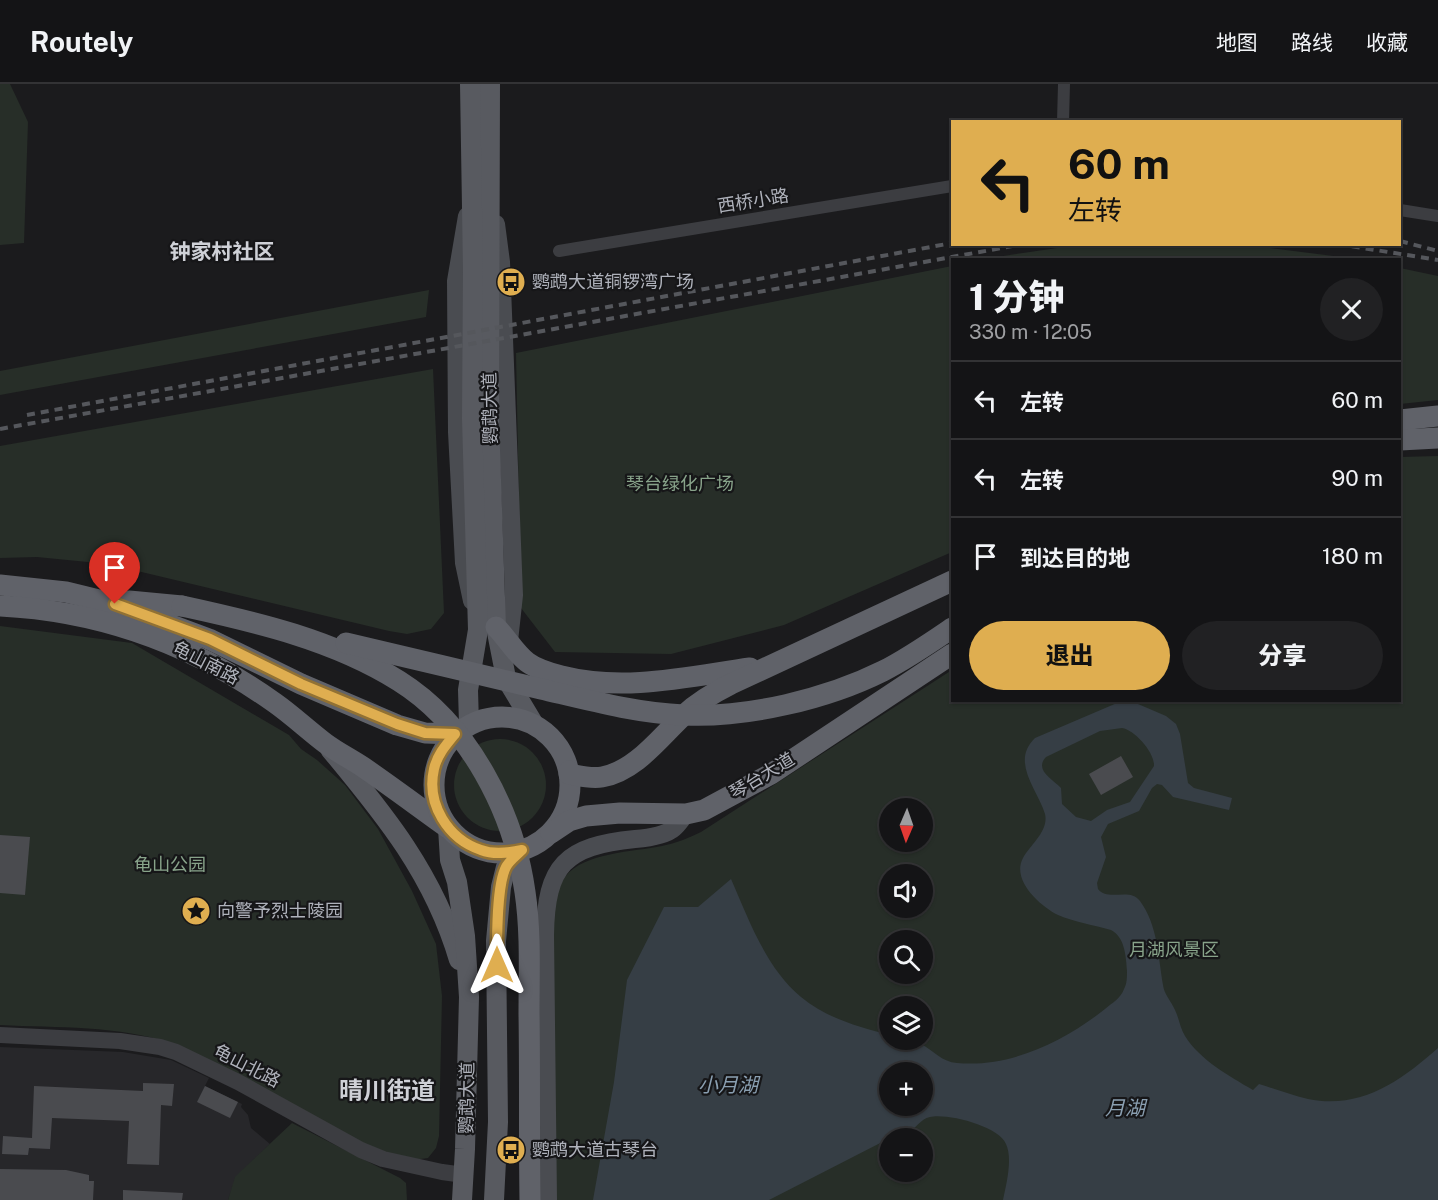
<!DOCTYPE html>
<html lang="zh">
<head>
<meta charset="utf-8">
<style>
  body { margin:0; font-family:"Public Sans","Noto Sans SC",sans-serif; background:#212123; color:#f1f3f6; height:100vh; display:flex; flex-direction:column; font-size:22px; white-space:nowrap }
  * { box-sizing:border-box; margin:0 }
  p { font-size:20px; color:#9d9ea1 }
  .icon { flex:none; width:33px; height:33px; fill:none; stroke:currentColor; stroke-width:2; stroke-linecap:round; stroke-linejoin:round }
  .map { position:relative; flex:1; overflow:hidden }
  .details { position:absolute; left:951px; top:174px; width:450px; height:444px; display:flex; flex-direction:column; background:#141416; border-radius:0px; box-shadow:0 2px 4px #0004,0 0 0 2px #333335 }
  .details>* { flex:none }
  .top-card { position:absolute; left:951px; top:36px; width:450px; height:126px; border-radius:0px; box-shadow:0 2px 4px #0004,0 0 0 2px #333335; background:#dfae50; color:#111; overflow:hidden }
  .needle { width:39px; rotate:182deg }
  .buttons { position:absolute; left:879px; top:714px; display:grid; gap:12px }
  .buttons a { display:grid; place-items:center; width:54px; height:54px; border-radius:50%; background:#141416; box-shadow:0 2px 4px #0004,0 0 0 2px #333335; font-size:30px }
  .pin { position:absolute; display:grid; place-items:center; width:51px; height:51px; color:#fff; margin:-62px -26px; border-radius:50% 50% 50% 0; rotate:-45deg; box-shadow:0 0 6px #0007 }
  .pin .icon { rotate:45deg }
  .me { position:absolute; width:66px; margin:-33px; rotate:0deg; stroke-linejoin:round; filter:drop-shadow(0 0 4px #0008) }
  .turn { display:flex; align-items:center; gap:21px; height:126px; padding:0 18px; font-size:27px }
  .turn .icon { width:78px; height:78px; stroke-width:2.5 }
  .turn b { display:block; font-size:42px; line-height:51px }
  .round { display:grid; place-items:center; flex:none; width:63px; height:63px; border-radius:32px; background:#212123 }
  .head { display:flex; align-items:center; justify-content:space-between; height:102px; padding:0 18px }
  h1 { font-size:36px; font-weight:800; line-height:45px }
  .action { display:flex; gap:12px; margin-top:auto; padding:12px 18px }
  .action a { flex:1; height:69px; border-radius:36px; background:#dfae50; color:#111; font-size:24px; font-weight:800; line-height:69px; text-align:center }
  .action a+a { background:#212123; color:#f1f3f6 }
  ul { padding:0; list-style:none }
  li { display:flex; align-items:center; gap:18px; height:78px; padding:0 18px; border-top:2px solid #333335 }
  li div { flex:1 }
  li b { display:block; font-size:22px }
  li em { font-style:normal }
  header { display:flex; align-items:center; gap:36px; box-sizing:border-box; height:84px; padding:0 30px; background:#141416; border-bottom:2px solid #333335 }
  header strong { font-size:28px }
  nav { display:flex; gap:33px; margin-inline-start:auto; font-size:21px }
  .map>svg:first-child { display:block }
  .built { fill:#27272a }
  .green { fill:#272e28; fill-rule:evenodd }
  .water { fill:#363e45; fill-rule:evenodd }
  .building { fill:#4a4b4f }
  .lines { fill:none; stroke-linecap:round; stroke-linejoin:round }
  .minor { stroke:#3c3d41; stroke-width:12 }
  .tertiary { stroke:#3c3d41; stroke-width:16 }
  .secondary { stroke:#4a4c51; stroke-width:18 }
  .primary { stroke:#585a60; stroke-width:20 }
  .trunk { stroke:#606269; stroke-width:21 }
  .rail { stroke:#55575c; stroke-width:4; stroke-dasharray:8 6; stroke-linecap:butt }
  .trunk-bridge { stroke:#606269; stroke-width:21 }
  .route-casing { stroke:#917134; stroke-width:15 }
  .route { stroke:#dfae50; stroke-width:10 }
  .labels { text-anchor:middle; stroke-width:4.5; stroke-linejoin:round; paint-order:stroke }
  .street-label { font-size:18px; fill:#afb2bb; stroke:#161618 }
  .poi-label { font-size:18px; fill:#afb2bb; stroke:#161618; text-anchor:start }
  .park-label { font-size:18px; fill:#88a38a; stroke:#161618 }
  .water-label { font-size:20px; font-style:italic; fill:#8a9fb1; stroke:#161618 }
  .quarter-label { font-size:21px; font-weight:bold; fill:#cfd1d7; stroke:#161618 }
  .district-label { font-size:24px; font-weight:bold; fill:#cfd1d7; stroke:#161618 }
</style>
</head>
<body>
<header>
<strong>Routely</strong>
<nav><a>地图</a><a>路线</a><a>收藏</a></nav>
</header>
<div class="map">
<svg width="1438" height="1116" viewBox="0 0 1438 1116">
  <rect width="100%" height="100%" fill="#1b1b1d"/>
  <!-- built -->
  <polygon class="built" points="0,963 123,968 171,976 209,994 205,1002 242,1020 241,1023 248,1031 251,1044 270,1060 236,1093 228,1116 0,1116"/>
  <!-- green -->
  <g class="green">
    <polygon points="0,0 10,0 28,38 24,159 0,161"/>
    <polygon points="1128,161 1270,164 1357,175 983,175 1057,164"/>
    <polygon points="952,182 952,468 784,541 671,570 555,568 521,524 516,269"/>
    <polygon points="1400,184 1438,192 1438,316 1400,320"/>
    <polygon points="429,206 426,233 0,311 0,287"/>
    <polygon points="433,285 444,529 431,545 407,550 389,547 108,480 37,473 0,474 0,362"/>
    <path d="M1438 372V1116H553L551 847C553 829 555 807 565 793 584 768 634 768 662 762 676 759 689 754 701 748L952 586V616H1400V373ZM890 724H922V758H890ZM890 790H922V824H890ZM890 856H922V890H890ZM890 922H922V956H890ZM890 988H922V1022H890ZM890 1054H922V1088H890Z"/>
    <path d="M0 542 132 559 289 651 301 665 317 676 345 701 378 745 412 807 436 860 442 912 439 1052 436 1064 428 1074 406 1077 378 1068 174 960C118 941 58 944 0 941Z"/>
    <circle cx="500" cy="701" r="46"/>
    <polygon points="292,1039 400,1094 406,1099 407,1116 228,1116 235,1093 241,1087"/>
  </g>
  <!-- water -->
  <path class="water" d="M1124 618 1138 620 1166 632 1176 640 1180 650 1188 699 1194 704 1232 714 1229 726 1173 713 1162 701 1157 700 1152 704 1139 727 1108 740 1101 753 1106 773 1097 799 1098 805C1108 818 1130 803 1140 817 1158 842 1158 872 1163 901 1164 910 1171 917 1175 926 1179 934 1180 944 1185 952 1200 976 1229 992 1253 1006L1259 1000C1275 1005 1291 1011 1308 1015 1360 1026 1401 997 1438 964V1116H1003C1006 1101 1013 1075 1006 1060 999 1042 947 1029 930 1033 920 1035 916 1045 907 1049 902 1052 895 1054 890 1054L769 1116H593L614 998 627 896 664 823H698L731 795C749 836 766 884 801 913 826 934 859 943 889 951L890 956C900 956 912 955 921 960 934 967 942 978 957 979 1010 984 1065 957 1105 925 1112 919 1121 914 1124 905 1127 900 1127 893 1127 887 1126 873 1125 853 1111 846 1094 841 1074 838 1058 831 1040 822 1011 796 1023 774 1030 761 1049 747 1045 730 1038 706 1010 678 1035 654L1117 619ZM1122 644C1135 646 1155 669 1154 682L1130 718 1107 726 1091 737 1076 733 1062 720 1061 704C1052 695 1034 686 1046 673L1100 647ZM890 988H922V1022H890Z"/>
  <!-- building -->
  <g class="building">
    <polygon points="1121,672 1133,693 1101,711 1089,690"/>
    <polygon points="0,751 30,753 25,811 0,809"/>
    <polygon points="143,999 174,1000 172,1022 161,1021 159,1081 127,1080 129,1037 52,1034 50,1065 29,1064 28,1071 2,1070 3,1052 32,1054 34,1002 143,1007"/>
    <polygon points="205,1002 238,1018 230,1034 197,1018"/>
    <polygon points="0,1085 66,1086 89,1091 89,1097 94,1097 93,1116 0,1116"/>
    <polygon points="123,1106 183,1109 182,1116 123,1116"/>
  </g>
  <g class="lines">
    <!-- minor -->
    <g class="minor">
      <polyline points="1063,38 1064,0"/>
      <polyline points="1400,126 1438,132"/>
      <polyline points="559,167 952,102"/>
    </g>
    <!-- tertiary -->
    <polyline class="tertiary" points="0,951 120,957 160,963 176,968 238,998 361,1066 383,1075 442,1088 464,1091"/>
    <!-- secondary -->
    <g class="secondary">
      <polyline points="467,132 456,197 457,348 464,479 472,517"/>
      <polyline points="496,140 501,178 514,511 509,557"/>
      <path d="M548 1116 545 851C546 781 565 762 635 755 647 754 665 752 674 744 679 740 682 734 686 730"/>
    </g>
    <!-- primary -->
    <g class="primary">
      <polyline points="490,0 489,336 496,543 506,594 533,639"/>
      <polyline points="469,640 468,606 478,546 472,334 473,186 470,0"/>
      <path d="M330 665C385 731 434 791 459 876"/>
      <polyline points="448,744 450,776 457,798 465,852 469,913 465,1065 462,1116"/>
      <polyline points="494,1116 498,1038 496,857 501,803 506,783 522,766"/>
    </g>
    <!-- trunk -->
    <g class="trunk">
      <polyline points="1400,336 1438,332"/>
      <polyline points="1400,356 1438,354"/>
      <polyline points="0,501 66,508 115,520 209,555 301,600 397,641 425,649 455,650"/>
      <polyline points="129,517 182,522"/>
      <path d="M0 522C102 527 192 560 275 619 292 631 308 646 325 659 337 668 351 675 363 683 392 703 420 724 448 744"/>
      <path d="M496 543C506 553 516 570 527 578 536 585 550 589 561 592 624 608 687 593 750 584"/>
      <circle cx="502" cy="701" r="68"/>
      <path d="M569 687V690C580 692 591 695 602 693 636 687 660 653 684 631 698 618 713 609 731 600L952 497"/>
      <polyline points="551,749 569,737 586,732 620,729 686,730 704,726 771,690 952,570"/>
    </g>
    <!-- rail -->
    <g class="rail">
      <polyline points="1400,157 1438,167"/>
      <polyline points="1338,160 1438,176"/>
      <polyline points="27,331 952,159"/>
      <polyline points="0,345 1024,160"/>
    </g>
    <!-- trunk-bridge -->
    <g class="trunk-bridge">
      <path d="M182 522C256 538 334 556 399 597 469 641 514 728 525 808 531 848 529 890 529 930 530 992 529 1054 530 1116"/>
      <path d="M346 559C411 574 476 590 541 605 588 616 636 629 684 631 747 634 827 615 883 587 907 575 930 559 952 544"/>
    </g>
  </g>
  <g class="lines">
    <!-- route casing -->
    <g class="route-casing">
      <path id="route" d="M115 520 210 555 301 600 397 640 425 649 455 650C446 661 437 671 434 685 426 720 448 755 481 766 494 771 508 769 522 766 517 771 509 777 506 783 496 802 497 859 497 881"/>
    </g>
    <!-- route -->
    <use href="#route" class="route"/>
  </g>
  <!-- icons -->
  <defs>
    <g id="bus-disc" transform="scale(1.5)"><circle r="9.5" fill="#dfae50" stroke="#161618"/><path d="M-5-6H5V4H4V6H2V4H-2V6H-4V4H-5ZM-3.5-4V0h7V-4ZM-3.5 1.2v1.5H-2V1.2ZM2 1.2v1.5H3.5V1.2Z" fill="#111"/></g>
    <g id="sight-disc" transform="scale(1.5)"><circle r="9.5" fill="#dfae50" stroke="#161618"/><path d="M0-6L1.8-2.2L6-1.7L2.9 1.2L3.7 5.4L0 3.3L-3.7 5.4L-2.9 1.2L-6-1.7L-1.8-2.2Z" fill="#111"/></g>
  </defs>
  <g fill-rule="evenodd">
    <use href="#bus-disc" x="511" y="198"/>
    <use href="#sight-disc" x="196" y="827"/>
    <use href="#bus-disc" x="511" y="1066"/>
  </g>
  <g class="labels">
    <!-- street labels -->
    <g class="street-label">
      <text transform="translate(753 117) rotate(-9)" y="6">西桥小路</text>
      <text transform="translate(490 324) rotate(-91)" y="6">鹦鹉大道</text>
      <text transform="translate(206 579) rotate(27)" y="6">龟山南路</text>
      <text transform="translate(762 692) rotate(-31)" y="6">琴台大道</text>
      <text transform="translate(247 982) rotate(27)" y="6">龟山北路</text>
      <text transform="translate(467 1014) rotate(-89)" y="6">鹦鹉大道</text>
    </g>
    <!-- poi labels -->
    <g class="poi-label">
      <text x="532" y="204">鹦鹉大道铜锣湾广场</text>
      <text x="217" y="833">向警予烈士陵园</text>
      <text x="532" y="1072">鹦鹉大道古琴台</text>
    </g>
    <!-- park labels -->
    <g class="park-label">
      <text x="680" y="406">琴台绿化广场</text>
      <text x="170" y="787">龟山公园</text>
      <text x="1174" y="872">月湖风景区</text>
    </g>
    <!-- water labels -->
    <g class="water-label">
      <text x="728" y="1008">小月湖</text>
      <text x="1125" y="1031">月湖</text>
    </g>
    <!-- quarter labels -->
    <g class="quarter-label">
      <text x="222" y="175">钟家村社区</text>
    </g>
    <!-- district labels -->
    <g class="district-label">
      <text x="387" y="1015">晴川街道</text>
    </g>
  </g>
</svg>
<div class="buttons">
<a><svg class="needle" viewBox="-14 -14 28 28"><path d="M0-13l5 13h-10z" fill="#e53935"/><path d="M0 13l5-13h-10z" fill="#9d9ea1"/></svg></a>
<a><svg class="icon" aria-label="sound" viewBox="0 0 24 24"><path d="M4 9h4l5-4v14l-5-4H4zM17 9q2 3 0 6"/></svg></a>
<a><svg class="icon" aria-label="search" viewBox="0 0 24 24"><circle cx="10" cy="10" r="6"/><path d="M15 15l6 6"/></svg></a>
<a><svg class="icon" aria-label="layers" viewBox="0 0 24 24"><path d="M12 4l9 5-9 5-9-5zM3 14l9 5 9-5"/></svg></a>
<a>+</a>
<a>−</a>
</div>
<div class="pin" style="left:115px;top:520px;background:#d93025"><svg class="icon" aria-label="arrive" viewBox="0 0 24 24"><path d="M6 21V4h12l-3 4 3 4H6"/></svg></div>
<svg class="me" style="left:497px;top:881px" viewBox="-20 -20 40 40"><path d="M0-17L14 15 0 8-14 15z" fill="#dfae50" stroke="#fff" stroke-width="4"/></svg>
<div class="top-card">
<div class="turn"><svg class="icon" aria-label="left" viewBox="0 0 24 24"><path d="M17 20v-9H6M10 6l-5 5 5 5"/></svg><div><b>60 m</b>左转</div></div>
</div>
<section class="details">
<div class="head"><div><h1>1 分钟</h1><p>330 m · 12:05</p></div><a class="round"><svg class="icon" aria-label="close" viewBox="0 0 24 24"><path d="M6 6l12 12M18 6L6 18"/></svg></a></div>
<ul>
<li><svg class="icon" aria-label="left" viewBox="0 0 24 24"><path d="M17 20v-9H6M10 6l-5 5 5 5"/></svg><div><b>左转</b></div><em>60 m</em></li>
<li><svg class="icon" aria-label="left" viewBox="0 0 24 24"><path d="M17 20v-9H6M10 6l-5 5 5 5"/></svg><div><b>左转</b></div><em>90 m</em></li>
<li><svg class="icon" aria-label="arrive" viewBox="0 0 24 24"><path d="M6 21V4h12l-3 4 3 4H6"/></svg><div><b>到达目的地</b></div><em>180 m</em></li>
</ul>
<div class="action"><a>退出</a><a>分享</a></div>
</section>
</div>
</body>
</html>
